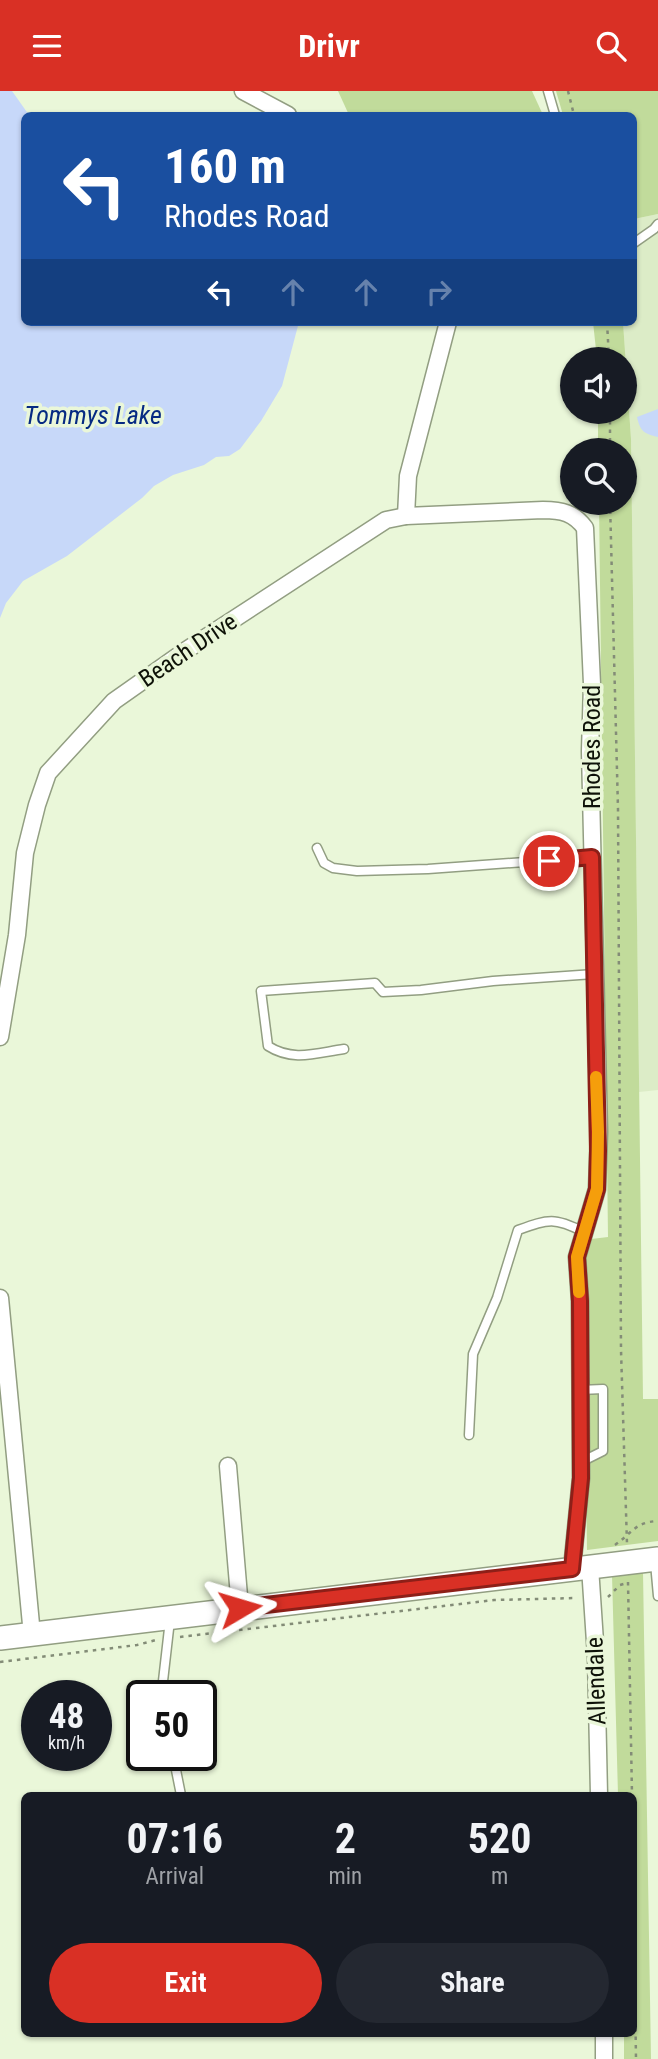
<!DOCTYPE html>
<html lang="en">
<head>
<meta charset="utf-8">
<style>
  body { margin:0; font-family:"Roboto Condensed",sans-serif; background:#242831; color:#f1f3f6; height:100vh; display:flex; flex-direction:column; font-size:26px; white-space:nowrap }
  * { box-sizing:border-box; margin:0 }
  p { font-size:23px; color:#9ea1a6 }
  .icon { flex:none; width:38px; height:38px; fill:none; stroke:currentColor; stroke-width:2; stroke-linecap:round; stroke-linejoin:round }
  .map { position:relative; flex:1; overflow:hidden }
  .panel { position:absolute; left:21px; top:1701px; width:616px; height:245px; display:flex; flex-direction:column; background:#171b24; border-radius:10px; box-shadow:0 2px 5px #0004 }
  .panel>* { flex:none }
  .hud { position:absolute; left:21px; top:21px; width:616px; height:214px; border-radius:10px; box-shadow:0 2px 5px #0004; background:#1a4fa0; color:#fff; overflow:hidden }
  .controls { position:absolute; left:560px; top:256px; display:grid; gap:14px }
  .controls a { display:grid; place-items:center; width:77px; height:77px; border-radius:50%; background:#171b24; box-shadow:0 2px 5px #0004; font-size:35px }
  .speed { position:absolute; left:21px; top:1589px; display:flex; gap:14px; font-size:35px; font-weight:700; text-align:center }
  .speed>* { display:grid; place-content:center; width:91px; height:91px; border-radius:50%; background:#171b24; box-shadow:0 2px 5px #0004; line-height:1 }
  .speed small { font-size:18px; font-weight:400 }
  .speed .limit { border:4px solid #111; border-radius:10px; background:#fff; color:#111 }
  .pin { position:absolute; display:grid; place-items:center; width:60px; height:60px; color:#fff; margin:-30px; border:4px solid #fff; border-radius:50%; box-shadow:0 2px 7px #0007 }
  .me { position:absolute; width:77px; margin:-38px; rotate:83deg; stroke-linejoin:round; filter:drop-shadow(0 0 5px #0008) }
  .turn { display:flex; align-items:center; gap:24px; height:147px; padding:0 28px; font-size:32px }
  .turn .icon { width:91px; height:91px; stroke-width:2.5 }
  .turn b { display:block; font-size:49px; line-height:60px }
  .lanes { display:flex; align-items:center; height:66px; padding:0 28px; background:#0003; justify-content:center; gap:35px; direction:ltr }
  .lanes .off { opacity:.35 }
  .eta { display:flex; justify-content:space-evenly; align-items:center; height:119px; text-align:center }
  .eta b { font-size:42px; font-weight:700; line-height:49px }
  .cta { display:flex; gap:14px; margin-top:auto; padding:14px 28px }
  .cta a { flex:1; height:80px; border-radius:42px; background:#d93025; color:#fff; font-size:28px; font-weight:700; line-height:80px; text-align:center }
  .cta a+a { background:#242831; color:#f1f3f6 }
  header { display:flex; justify-content:space-between; align-items:center; height:91px; padding:0 28px; background:#d93025; color:#fff; font-size:32px; font-weight:700 }
  .map>svg:first-child { display:block }
  .built { fill:#dcecc7 }
  .green { fill:#c1db9b }
  .water { fill:#c7d8f9 }
  .lines { fill:none; stroke-linecap:round; stroke-linejoin:round }
  .lane-casing { stroke:#929e82; stroke-width:11 }
  .street-casing { stroke:#929e82; stroke-width:19 }
  .secondary-casing { stroke:#929e82; stroke-width:26 }
  .path { stroke:#838c77; stroke-width:2.5; stroke-dasharray:3.5 5; stroke-linecap:butt }
  .lane { stroke:#fff; stroke-width:8 }
  .street { stroke:#fff; stroke-width:16 }
  .secondary { stroke:#fff; stroke-width:23 }
  .route-casing { stroke:#8d1f18; stroke-width:18 }
  .route { stroke:#d93025; stroke-width:12 }
  .slow { stroke:#f59e0b; stroke-width:12 }
  .labels { text-anchor:middle; stroke-width:7; stroke-linejoin:round; paint-order:stroke }
  .street-label { font-size:24px; fill:#0e1208; stroke:#eaf7d9 }
  .water-label { font-size:26px; font-style:italic; fill:#062a82; stroke:#eaf7d9 }
</style>
</head>
<body>
<header><svg class="icon" aria-label="menu" viewBox="0 0 24 24"><path d="M4 6h16M4 12h16M4 18h16"/></svg>Drivr<svg class="icon" aria-label="search" viewBox="0 0 24 24"><circle cx="10" cy="10" r="6"/><path d="M15 15l6 6"/></svg></header>
<div class="map">
<svg width="658" height="1968" viewBox="0 0 658 1968">
  <rect width="100%" height="100%" fill="#eaf7d9"/>
  <!-- built -->
  <polygon class="built" points="658,123 658,999 639,1001 631,348 623,231 634,231 634,128"/>
  <!-- green -->
  <g class="green">
    <polygon points="338,0 532,0 543,24 349,24"/>
    <polygon points="556,0 658,0 658,123 634,128 634,24 563,24"/>
    <polygon points="593,231 623,231 631,348 643,1308 658,1308 658,1450 587,1459 583,1149 608,1146 599,411 625,411 625,359 598,359 598,320 625,320 625,268 597,268"/>
    <polygon points="643,1481 651,1968 624,1968 624,1943 634,1942 634,1704 618,1704 612,1484"/>
  </g>
  <!-- water -->
  <g class="water">
    <polygon points="0,0 12,0 29,24 24,24 24,231 299,231 282,295 261,330 240,358 229,365 216,366 204,374 173,384 154,395 142,407 67,465 23,490 6,512 0,527"/>
    <path d="M658 318V346C644 343 640 340 637 326Z"/>
  </g>
  <g class="lines">
    <!-- lane casing -->
    <g class="lane-casing">
      <g id="lane">
        <polyline points="548,0 555,24"/>
        <polyline points="634,152 654,138 658,133"/>
        <polyline points="317,757 324,772 333,777 357,780 428,778 592,766"/>
        <path d="M344 958C316 962 293 971 268 955L261 900 375 892 383 901 421 899 493 890 594 883"/>
        <polyline points="580,1299 603,1298 603,1360 581,1371"/>
        <path d="M469 1344 473 1263 497 1207 518 1139C549 1128 554 1126 584 1141"/>
        <polyline points="655,1472 658,1505"/>
        <polyline points="164,1605 163,1590 170,1529"/>
        <polyline points="173,1664 181,1704"/>
      </g>
    </g>
    <!-- street casing -->
    <g class="street-casing">
      <g id="street">
        <polyline points="243,0 288,24"/>
        <polyline points="406,425 408,385 448,231"/>
        <path d="M0 946 17 844 25 762 37 714 48 682 114 610 185 560 386 429 406 425 543 419C562 419 574 422 585 437L592 593 590 660 599 1041 597 1098 577 1166 580 1210 581 1387 572 1478"/>
        <polyline points="0,1207 32,1544"/>
        <polyline points="228,1375 240,1517"/>
        <polyline points="590,1476 596,1566 599,1704"/>
        <polyline points="604,1942 604,1968"/>
      </g>
    </g>
    <!-- secondary casing -->
    <g class="secondary-casing">
      <polyline id="secondary" points="0,1547 658,1468"/>
    </g>
    <!-- path -->
    <g class="path">
      <polyline points="568,0 574,24"/>
      <polyline points="607,231 609,268"/>
      <polyline points="610,359 610,320"/>
      <polyline points="610,411 618,718 621,1259 627,1453"/>
      <path d="M615 1454C632 1442 635 1431 658 1430"/>
      <polyline points="628,1491 632,1704"/>
      <polyline points="608,1506 620,1494 627,1492"/>
      <polyline points="180,1546 494,1509 577,1507"/>
      <polyline points="0,1571 137,1554 156,1549"/>
      <polyline points="634,1835 636,1968"/>
    </g>
    <!-- lane -->
    <use href="#lane" class="lane"/>
    <!-- street -->
    <use href="#street" class="street"/>
    <!-- secondary -->
    <use href="#secondary" class="secondary"/>
  </g>
  <g class="lines">
    <!-- route casing -->
    <g class="route-casing">
      <polyline id="route" points="240,1517 572,1478 581,1387 580,1210 577,1166 597,1098 598,1060 592,766 549,770"/>
    </g>
    <!-- route -->
    <use href="#route" class="route"/>
    <!-- slow -->
    <polyline class="slow" points="579,1201 577,1166 597,1098 598,1041 596,986"/>
  </g>
  <g class="labels">
    <!-- street labels -->
    <g class="street-label">
      <text transform="translate(188 559) rotate(-34)" y="8">Beach Drive</text>
      <text transform="translate(592 656) rotate(-90)" y="8">Rhodes Road</text>
      <text transform="translate(596 1590) rotate(-92)" y="8">Allendale</text>
    </g>
    <!-- water labels -->
    <g class="water-label">
      <text x="93" y="333">Tommys Lake</text>
    </g>
  </g>
</svg>
<div class="controls">
<a><svg class="icon" aria-label="sound" viewBox="0 0 24 24"><path d="M4 9h4l5-4v14l-5-4H4zM17 9q2 3 0 6"/></svg></a>
<a><svg class="icon" aria-label="search" viewBox="0 0 24 24"><circle cx="10" cy="10" r="6"/><path d="M15 15l6 6"/></svg></a>
</div>
<div class="speed"><div>48<small>km/h</small></div><div class="limit">50</div></div>
<div class="pin" style="left:549px;top:770px;background:#d93025"><svg class="icon" aria-label="arrive" viewBox="0 0 24 24"><path d="M6 21V4h12l-3 4 3 4H6"/></svg></div>
<svg class="me" style="left:240px;top:1517px" viewBox="-20 -20 40 40"><path d="M0-17L14 15 0 8-14 15z" fill="#d93025" stroke="#fff" stroke-width="4"/></svg>
<div class="hud">
<div class="turn"><svg class="icon" aria-label="left" viewBox="0 0 24 24"><path d="M17 20v-9H6M10 6l-5 5 5 5"/></svg><div><b>160 m</b>Rhodes Road</div></div>
<div class="lanes"><svg class="icon" aria-label="left" viewBox="0 0 24 24"><path d="M17 20v-9H6M10 6l-5 5 5 5"/></svg><svg class="icon off" aria-label="ahead" viewBox="0 0 24 24"><path d="M12 20V5M6 11l6-6 6 6"/></svg><svg class="icon off" aria-label="ahead" viewBox="0 0 24 24"><path d="M12 20V5M6 11l6-6 6 6"/></svg><svg class="icon off" aria-label="right" viewBox="0 0 24 24"><path d="M7 20v-9h11M14 6l5 5-5 5"/></svg></div>
</div>
<section class="panel">
<div class="eta">
<div><b>07:16</b><p>Arrival</p></div>
<div><b>2</b><p>min</p></div>
<div><b>520</b><p>m</p></div>
</div>
<div class="cta"><a>Exit</a><a>Share</a></div>
</section>
</div>
</body>
</html>
